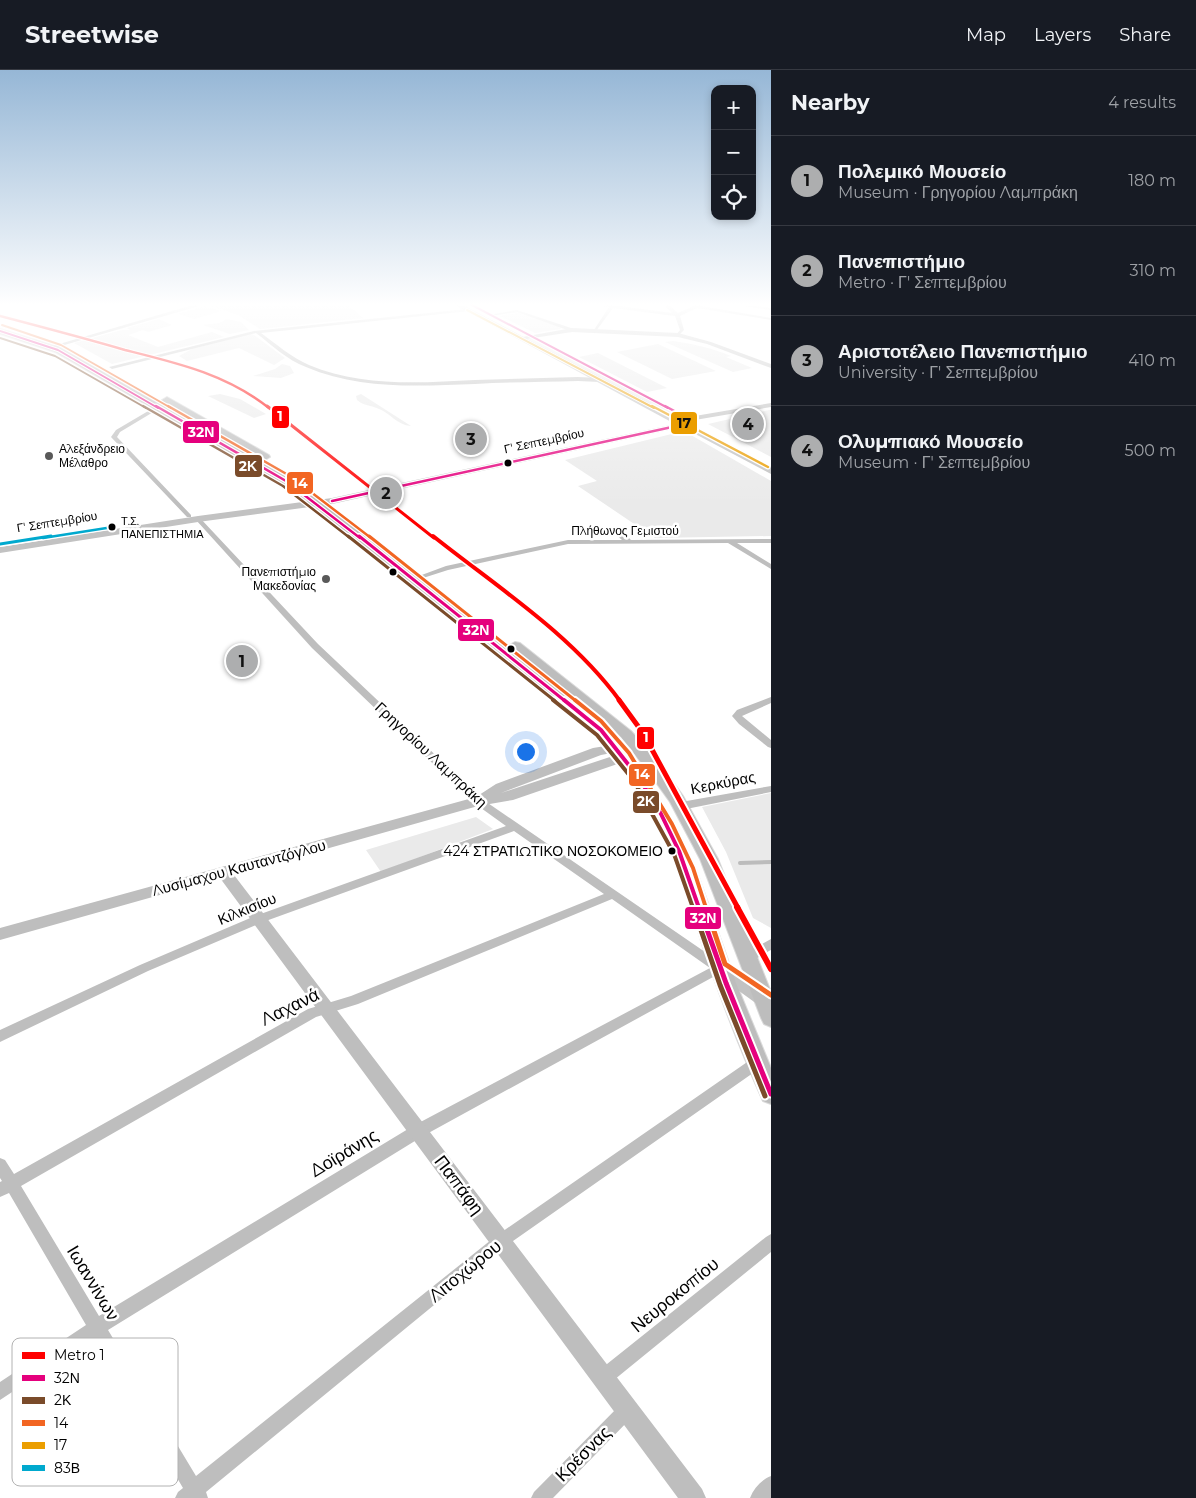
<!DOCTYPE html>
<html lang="en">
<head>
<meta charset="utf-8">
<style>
  body { margin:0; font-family:Montserrat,sans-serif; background:#20242c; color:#f1f3f6 }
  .controls { position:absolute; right:15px; top:15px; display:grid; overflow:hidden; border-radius:10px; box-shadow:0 2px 8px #0003 }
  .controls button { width:45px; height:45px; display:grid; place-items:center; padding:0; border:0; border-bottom:1px solid #363941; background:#171b24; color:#f1f3f6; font:25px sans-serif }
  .you { position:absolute; left:525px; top:681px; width:18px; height:18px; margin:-12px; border:4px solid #fff; border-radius:50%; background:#1a73e8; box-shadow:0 0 0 8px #1a73e833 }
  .badge { display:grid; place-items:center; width:32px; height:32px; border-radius:50%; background:#adaeaf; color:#111; font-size:16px; font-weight:700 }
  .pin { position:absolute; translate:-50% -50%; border:2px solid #fff; box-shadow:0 1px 5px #0006 }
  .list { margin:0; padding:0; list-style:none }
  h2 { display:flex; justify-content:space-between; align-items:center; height:65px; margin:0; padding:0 20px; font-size:21px }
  h2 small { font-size:16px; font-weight:400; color:#9ea1a6 }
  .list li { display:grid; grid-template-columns:32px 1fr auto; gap:15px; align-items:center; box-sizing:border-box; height:90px; padding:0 20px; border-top:1px solid #363941 }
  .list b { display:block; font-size:19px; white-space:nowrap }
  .list p { margin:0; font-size:16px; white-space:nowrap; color:#9ea1a6 }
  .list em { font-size:16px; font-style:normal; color:#9ea1a6 }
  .icon { flex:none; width:28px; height:28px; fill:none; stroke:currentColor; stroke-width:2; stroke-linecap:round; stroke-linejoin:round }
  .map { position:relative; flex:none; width:771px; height:1428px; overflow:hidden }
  header { display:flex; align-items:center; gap:30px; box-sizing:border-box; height:70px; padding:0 25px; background:#171b24; border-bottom:1px solid #363941 }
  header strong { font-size:24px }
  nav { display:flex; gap:28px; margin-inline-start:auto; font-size:18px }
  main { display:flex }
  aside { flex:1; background:#171b24 }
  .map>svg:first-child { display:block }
</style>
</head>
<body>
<header>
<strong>Streetwise</strong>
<nav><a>Map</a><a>Layers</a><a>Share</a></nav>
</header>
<main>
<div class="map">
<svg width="771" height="1428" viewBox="0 0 771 1428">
  <rect width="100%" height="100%" fill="#fff"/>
  <path fill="#eaeaea" d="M213,234H347L363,248L260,259L238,245L209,235Z
    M205,236L221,241L195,249L178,244Z
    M518,243L558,256L561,259L535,263L500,246Z
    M159,249L172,255L148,262L143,260L128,265L158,277L212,262L224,267L112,294L74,273L122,260H130L127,258Z
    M227,249L241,252L249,260L230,264L203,255L219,253Z
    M250,264L254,265L285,288L274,295L239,278L187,291L179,286L192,279Z
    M528,269H532L680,346L674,347Z
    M673,271C694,274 712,278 731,286L726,287L752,298L733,302L665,272Z
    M658,274L716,301L672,309L617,282Z
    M598,283L667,318L647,322L579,287Z
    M282,294L290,296L294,303L281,308L253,306L275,299Z
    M220,324L240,329L266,344L254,348L208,326Z
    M361,324L411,356C397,355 390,343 379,339C371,335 364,336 357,330L356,326Z
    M771,340V387L708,354L769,340Z
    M684,361L771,411V466L655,468L578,416L597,411L565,390Z
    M771,723V858L753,848L726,782L702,737Z
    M476,747L493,759L381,802L366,780Z"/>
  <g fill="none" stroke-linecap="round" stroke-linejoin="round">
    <path stroke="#bcbcbc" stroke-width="4" d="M740,793L771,792"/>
    <defs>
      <path id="primary" d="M0,259L61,278L290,409L316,427L606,657L633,687L656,722L679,763L696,799L736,913L771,998V1034L763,1031C742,984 723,935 706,886C696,857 689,827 678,799C659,749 631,703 596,663L308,431L282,413L55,282L0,264Z
        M167,327L269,385L270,387L265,390L261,389L164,332L162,330Z
        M515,572L520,573L631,661L659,692L683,726L718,789L771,922V957L764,954L761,948L700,789L670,732L647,700L621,667L510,579L508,576Z"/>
    </defs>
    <use href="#primary" stroke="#dbdbdb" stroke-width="2"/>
    <path fill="#bebebe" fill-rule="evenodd" d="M594,234L612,235L672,243L663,234H668L678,243L698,234H704L701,236L771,248V250L697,238L680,246L684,260L678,266L676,265L680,260L675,246L613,238L596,261L594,260L609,237Z
      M736,234L771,238V240L738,235Z
      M467,239L469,241L261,263C276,274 291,287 309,295C361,317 419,313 475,310C509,309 544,308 578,307L600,308L603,310L600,312L578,311C544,312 509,312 475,314C418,316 360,320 306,297C287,290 272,275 256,263L112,299L109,297L254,261Z
      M517,240L574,259V260L570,261L517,242L491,246L489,245Z
      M155,337L160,338L120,362L117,367L191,445V447H187L111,367L116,360Z
      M198,447L200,448L318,574L482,729L724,895L726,898L724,901L423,1066L108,1260L196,1406L496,1166L753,988L758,986L763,988L765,992L763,996L506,1176L206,1422L208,1428H175L178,1422L183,1418L94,1268L0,1330V1312L86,1255L9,1123L0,1127V1112L2,1111L0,1108V1088L5,1090L14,1104L308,939L351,926L604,824L514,761L263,852L148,901L0,972V960L140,895L255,846L506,756L474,733L312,578L196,450V448ZM612,829L710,898L413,1056L99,1246L21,1116L316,947L358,934Z
      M613,458H619L631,470L771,469V473H737L771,494V499L728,473L568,474L448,500L423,508L419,506L446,496L568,470H622L613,462Z
      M771,627V633L742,646L771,670V678L768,677L739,654L732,646L737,640Z
      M771,716V722L681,740L676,736L681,732Z
      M771,869V880C763,884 751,894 742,891L740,888L742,885Z
      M771,1164V1182L609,1314L603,1316L597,1314L595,1308L597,1302L766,1167Z
      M627,1331L633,1334L636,1340L633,1346L553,1428H531L534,1422L621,1334Z
      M771,1406V1428H750C754,1418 761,1410 771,1406Z"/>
    <path fill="#bebebe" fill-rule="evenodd" d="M196,234H206L54,278L49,277Z
      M572,258L678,263L711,272L771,294V298L707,274L678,267L572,262L520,270L517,268Z
      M771,333V337L689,351L685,349L689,347Z
      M636,671L643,675L629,690L513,730L478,736L234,805L702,1419L706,1428H678L220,808L0,870V858L476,727L496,714L593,678ZM622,681L619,684L501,723L601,685Z"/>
    <path fill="#c2c2c2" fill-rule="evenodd" d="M453,234H461L685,352L698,350V354L692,355L771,397V404L682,357L332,434L198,452L0,483V477L198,446L332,428L675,354Z
      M720,891L726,893L771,923V941L764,939L714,903L711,898L714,893Z"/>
    <use href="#primary" fill="#bdbdbd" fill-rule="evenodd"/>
    <defs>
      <path id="bus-1-far4" d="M470,234L668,338
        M0,261L58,280L158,338"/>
      <path id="bus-1-far3" d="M156,336L286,411L360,468
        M665,336L695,352
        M332,431L695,352"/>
      <path id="bus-1-far2" d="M359,466L565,631"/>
      <path id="bus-1-far1" d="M564,630L601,660L639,708L661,744L679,781L699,838"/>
      <path id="bus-1" d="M699,837L726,913L771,1024"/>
      <path id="bus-2-far4" d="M0,268L55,286L146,338"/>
      <path id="bus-2-far3" d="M143,336L283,416L350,468"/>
      <path id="bus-2-far2" d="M348,466L555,631"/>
      <path id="bus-2-far1" d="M553,630L597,665L634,711L674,784L693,838"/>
      <path id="bus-2" d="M693,837L720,915L765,1026"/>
      <path id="bus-3-far4" d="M2,255L61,275L171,338"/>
      <path id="bus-3-far3" d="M168,336L290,406L371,468"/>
      <path id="bus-3-far2" d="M369,466L576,631"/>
      <path id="bus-3-far1" d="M575,630L601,651L629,683L672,754L693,798L706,838"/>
      <path id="bus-3" d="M706,837L725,894L771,925"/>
      <path id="bus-4-far1" d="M467,240L654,338"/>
      <path id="bus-4" d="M652,336L768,397"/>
      <path id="bus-5-far1" d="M43,468L113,457"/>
      <path id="bus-5" d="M0,474L51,466"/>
    </defs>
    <use href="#bus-1-far4" stroke="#fff" stroke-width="4"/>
    <use href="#bus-1-far3" stroke="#fff" stroke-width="5"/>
    <use href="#bus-1-far2" stroke="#fff" stroke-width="6"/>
    <use href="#bus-1-far1" stroke="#fff" stroke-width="8"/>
    <use href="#bus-1" stroke="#fff" stroke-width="9"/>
    <use href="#bus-2-far4" stroke="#fff" stroke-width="4"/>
    <use href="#bus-2-far3" stroke="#fff" stroke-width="5"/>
    <use href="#bus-2-far2" stroke="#fff" stroke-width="6"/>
    <use href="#bus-2-far1" stroke="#fff" stroke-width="8"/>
    <use href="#bus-2" stroke="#fff" stroke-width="9"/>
    <use href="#bus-3-far4" stroke="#fff" stroke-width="4"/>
    <use href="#bus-3-far3" stroke="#fff" stroke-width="5"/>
    <use href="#bus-3-far2" stroke="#fff" stroke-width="6"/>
    <use href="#bus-3-far1" stroke="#fff" stroke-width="8"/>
    <use href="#bus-3" stroke="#fff" stroke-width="9"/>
    <use href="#bus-4-far1" stroke="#fff" stroke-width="4"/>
    <use href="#bus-4" stroke="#fff" stroke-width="5"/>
    <use href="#bus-5-far1" stroke="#fff" stroke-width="5"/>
    <use href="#bus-5" stroke="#fff" stroke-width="6"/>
    <use href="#bus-1-far4" stroke="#e5007d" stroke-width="2"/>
    <use href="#bus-1-far3" stroke="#e5007d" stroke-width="2.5"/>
    <use href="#bus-1-far2" stroke="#e5007d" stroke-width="3"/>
    <use href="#bus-1-far1" stroke="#e5007d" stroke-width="4"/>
    <use href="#bus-1" stroke="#e5007d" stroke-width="5"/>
    <use href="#bus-2-far4" stroke="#7a4b2a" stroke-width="2"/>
    <use href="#bus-2-far3" stroke="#7a4b2a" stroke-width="2.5"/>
    <use href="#bus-2-far2" stroke="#7a4b2a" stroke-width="3"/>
    <use href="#bus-2-far1" stroke="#7a4b2a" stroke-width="4"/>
    <use href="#bus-2" stroke="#7a4b2a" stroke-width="5"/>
    <use href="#bus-3-far4" stroke="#f26522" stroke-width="2"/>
    <use href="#bus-3-far3" stroke="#f26522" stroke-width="2.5"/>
    <use href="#bus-3-far2" stroke="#f26522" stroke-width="3"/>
    <use href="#bus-3-far1" stroke="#f26522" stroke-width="4"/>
    <use href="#bus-3" stroke="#f26522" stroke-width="5"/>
    <use href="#bus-4-far1" stroke="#eb9e00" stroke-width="2"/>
    <use href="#bus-4" stroke="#eb9e00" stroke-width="2.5"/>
    <use href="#bus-5-far1" stroke="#00a9ce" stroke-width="2.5"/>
    <use href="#bus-5" stroke="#00a9ce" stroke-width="3"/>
    <defs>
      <path id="metro-1-far4" d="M0,246C42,257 84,268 125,280C177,293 226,304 269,338"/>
      <path id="metro-1-far3" d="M267,336L434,468"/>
      <path id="metro-1-far2" d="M433,466C497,517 571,564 620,631"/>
      <path id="metro-1-far1" d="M619,630L643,663L738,838"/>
      <path id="metro-1" d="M737,837L771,899"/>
    </defs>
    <use href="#metro-1-far4" stroke="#fff" stroke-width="4.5"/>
    <use href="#metro-1-far3" stroke="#fff" stroke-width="5.5"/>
    <use href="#metro-1-far2" stroke="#fff" stroke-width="7"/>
    <use href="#metro-1-far1" stroke="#fff" stroke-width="9"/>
    <use href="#metro-1" stroke="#fff" stroke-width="10"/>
    <use href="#metro-1-far4" stroke="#f00" stroke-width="2.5"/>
    <use href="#metro-1-far3" stroke="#f00" stroke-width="3"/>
    <use href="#metro-1-far2" stroke="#f00" stroke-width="4"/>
    <use href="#metro-1-far1" stroke="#f00" stroke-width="5"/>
    <use href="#metro-1" stroke="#f00" stroke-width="6"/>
  </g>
  <linearGradient id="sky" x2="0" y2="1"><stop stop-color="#96b7d6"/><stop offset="0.54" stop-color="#fff"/><stop offset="1" stop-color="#fff" stop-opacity="0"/></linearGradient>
  <rect width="771" height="434" fill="url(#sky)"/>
  <g fill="#595959" stroke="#fff" stroke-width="2">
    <circle cx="49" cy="386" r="5"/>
    <circle cx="326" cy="509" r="5"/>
  </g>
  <g fill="#000" stroke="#fff" stroke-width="2">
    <circle cx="508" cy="393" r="4.5"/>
    <circle cx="112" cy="457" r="4.5"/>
    <circle cx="393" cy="502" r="4.5"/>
    <circle cx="511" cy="579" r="4.5"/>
    <circle cx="672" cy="781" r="4.5"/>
  </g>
  <g text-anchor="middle" stroke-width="5" stroke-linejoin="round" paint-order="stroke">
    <g font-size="11" fill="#000" stroke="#fff" text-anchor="start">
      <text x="121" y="455">Τ.Σ.<tspan x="121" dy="13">ΠΑΝΕΠΙΣΤΗΜΙΑ</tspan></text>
    </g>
    <g font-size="12" fill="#000" stroke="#fff">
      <text transform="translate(544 371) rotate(-12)" y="4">Γ' Σεπτεμβρίου</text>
      <text transform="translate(57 452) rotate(-9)" y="4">Γ' Σεπτεμβρίου</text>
      <text x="625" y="465">Πλήθωνος Γεμιστού</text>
    </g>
    <g font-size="12" fill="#000" stroke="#fff" text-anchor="start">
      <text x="59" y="383">Αλεξάνδρειο<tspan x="59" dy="14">Μέλαθρο</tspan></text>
      <text x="316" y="506" text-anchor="end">Πανεπιστήμιο<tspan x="316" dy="14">Μακεδονίας</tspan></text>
    </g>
    <g font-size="14" fill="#000" stroke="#fff" text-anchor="end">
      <text x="663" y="786">424 ΣΤΡΑΤΙΩΤΙΚΟ ΝΟΣΟΚΟΜΕΙΟ</text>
    </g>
    <g font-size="15" fill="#000" stroke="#fff">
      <text transform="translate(431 685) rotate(43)" y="5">Γρηγορίου Λαμπράκη</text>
      <text transform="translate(723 713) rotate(-11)" y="5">Κερκύρας</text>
      <text transform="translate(239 798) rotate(-15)" y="5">Λυσίμαχου Καυταντζόγλου</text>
      <text transform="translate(247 839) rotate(-22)" y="5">Κιλκισίου</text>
    </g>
    <g font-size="18" fill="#000" stroke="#fff">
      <text transform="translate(290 937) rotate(-26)" y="6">Λαχανά</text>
      <text transform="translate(344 1083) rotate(-31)" y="6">Δοϊράνης</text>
      <text transform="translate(459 1115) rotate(53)" y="6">Παπάφη</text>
      <text transform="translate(465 1201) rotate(-39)" y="6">Λιτοχώρου</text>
      <text transform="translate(93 1213) rotate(59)" y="6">Ιωαννίνων</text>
      <text transform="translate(675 1225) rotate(-39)" y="6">Νευροκοπίου</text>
      <text transform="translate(583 1384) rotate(-45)" y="6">Κρέσνας</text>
    </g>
  </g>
  <rect x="12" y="1268" width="166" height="148" rx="8" fill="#fff" stroke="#b2b2b2" stroke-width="1"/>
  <rect x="22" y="1282" width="23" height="7" fill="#f00"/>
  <rect x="22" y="1305" width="23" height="6" fill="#e5007d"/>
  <rect x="22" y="1327" width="23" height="7" fill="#7a4b2a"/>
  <rect x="22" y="1350" width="23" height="6" fill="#f26522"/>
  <rect x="22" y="1372" width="23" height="7" fill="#eb9e00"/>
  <rect x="22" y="1395" width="23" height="6" fill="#00a9ce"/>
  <g font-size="14" fill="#000">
    <text x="54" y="1290">Metro 1</text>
    <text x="54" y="1313">32Ν</text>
    <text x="54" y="1335">2Κ</text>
    <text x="54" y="1358">14</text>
    <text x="54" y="1380">17</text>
    <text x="54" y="1403">83Β</text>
  </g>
  <g stroke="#fff" stroke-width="2">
    <rect x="271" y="335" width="19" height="24" rx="5" fill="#f00"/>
    <rect x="670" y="341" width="28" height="24" rx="5" fill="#eb9e00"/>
    <rect x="182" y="350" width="38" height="24" rx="5" fill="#e5007d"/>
    <rect x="234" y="384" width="29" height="24" rx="5" fill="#7a4b2a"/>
    <rect x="286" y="401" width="28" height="24" rx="5" fill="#f26522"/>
    <rect x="457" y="548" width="38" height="24" rx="5" fill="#e5007d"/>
    <rect x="636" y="656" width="19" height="24" rx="5" fill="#f00"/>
    <rect x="628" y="693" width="28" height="24" rx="5" fill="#f26522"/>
    <rect x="632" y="720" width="28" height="24" rx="5" fill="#7a4b2a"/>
    <rect x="684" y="836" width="38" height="24" rx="5" fill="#e5007d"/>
  </g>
  <g font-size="14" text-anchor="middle" font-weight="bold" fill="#fff">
    <text x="280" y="351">1</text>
    <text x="201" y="367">32Ν</text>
    <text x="248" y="401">2Κ</text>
    <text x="300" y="418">14</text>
    <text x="476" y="565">32Ν</text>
    <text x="646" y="672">1</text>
    <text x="642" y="709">14</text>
    <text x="646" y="736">2Κ</text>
    <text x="703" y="853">32Ν</text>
  </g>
  <g font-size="14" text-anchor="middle" font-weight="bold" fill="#111">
    <text x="684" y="358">17</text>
  </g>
</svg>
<div class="controls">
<button>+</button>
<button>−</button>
<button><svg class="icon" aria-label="locate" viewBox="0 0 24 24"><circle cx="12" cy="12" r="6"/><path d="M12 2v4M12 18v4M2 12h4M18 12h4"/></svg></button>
</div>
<div class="you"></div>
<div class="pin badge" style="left:242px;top:591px">1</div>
<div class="pin badge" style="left:386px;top:423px">2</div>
<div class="pin badge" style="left:471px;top:369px">3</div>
<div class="pin badge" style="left:748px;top:354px">4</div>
</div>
<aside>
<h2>Nearby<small>4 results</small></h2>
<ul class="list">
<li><span class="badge">1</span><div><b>Πολεμικό Μουσείο</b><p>Museum · Γρηγορίου Λαμπράκη</p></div><em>180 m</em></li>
<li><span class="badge">2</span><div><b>Πανεπιστήμιο</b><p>Metro · Γ' Σεπτεμβρίου</p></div><em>310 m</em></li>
<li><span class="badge">3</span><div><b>Αριστοτέλειο Πανεπιστήμιο</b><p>University · Γ' Σεπτεμβρίου</p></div><em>410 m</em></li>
<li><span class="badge">4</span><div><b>Ολυμπιακό Μουσείο</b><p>Museum · Γ' Σεπτεμβρίου</p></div><em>500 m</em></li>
</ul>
</aside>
</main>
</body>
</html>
